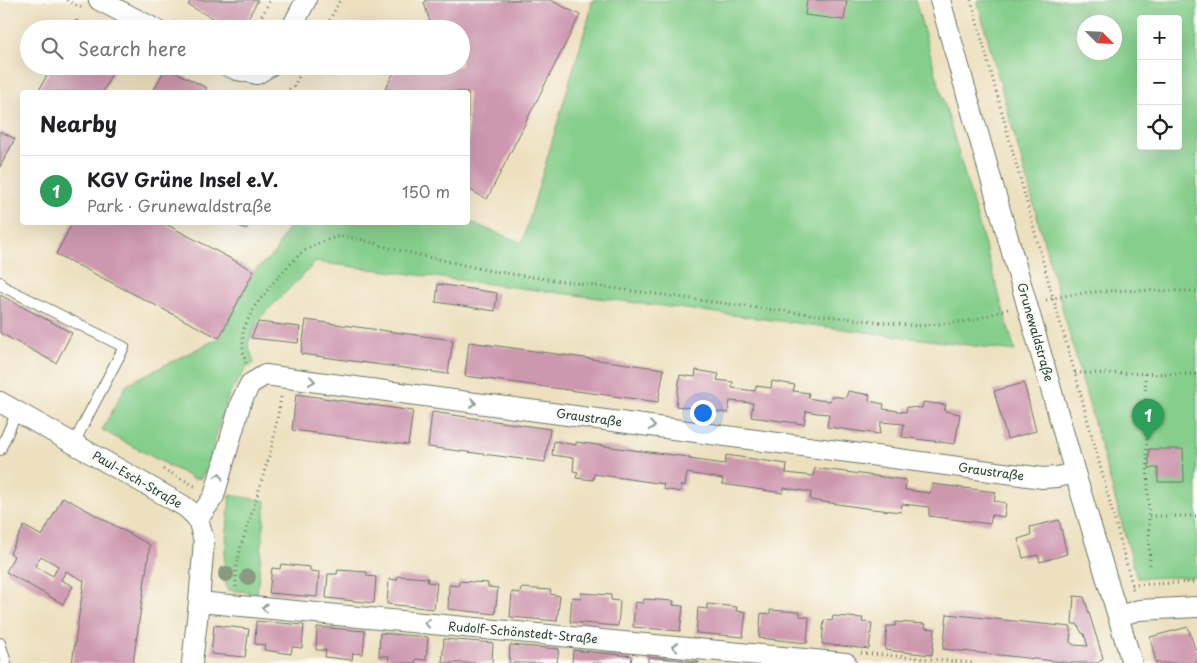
<!DOCTYPE html>
<html lang="en">
<head>
<meta charset="utf-8">
<style>
  body { margin:0; font-family:"Playpen Sans",sans-serif; background:#f6f6f6; color:#202124 }
  .controls { position:absolute; right:15px; top:15px; display:grid; overflow:hidden; border-radius:5px; box-shadow:0 5px 20px #0002 }
  .controls button { width:45px; height:45px; display:grid; place-items:center; padding:0; border:0; border-bottom:1px solid #e0e0e0; background:#fff; color:#202124; font:25px sans-serif }
  .compass { position:absolute; left:1077px; top:15px; width:45px; height:45px; border-radius:50%; background:#fff; box-shadow:0 5px 20px #0002; rotate:114deg }
  .you { position:absolute; left:702px; top:412px; width:18px; height:18px; margin:-12px; border:4px solid #fff; border-radius:50%; background:#1a73e8; box-shadow:0 0 0 8px #1a73e833 }
  .badge { display:grid; place-items:center; width:32px; height:32px; border-radius:50%; background:#b45309; color:#fff; font-size:16px; font-weight:700 }
  .pin { position:absolute; translate:-50% -41px; filter:drop-shadow(0 1px 2px #0008) }
  .pin::after { content:''; position:absolute; top:26px; width:18px; height:15px; background:inherit; clip-path:polygon(0 0,100% 0,50% 100%) }
  .list { margin:0; padding:0; list-style:none }
  h2 { display:flex; justify-content:space-between; align-items:center; height:65px; margin:0; padding:0 20px; font-size:21px }
  h2 small { font-size:16px; font-weight:400; color:#757577 }
  .list li { display:grid; grid-template-columns:32px 1fr auto; gap:15px; align-items:center; box-sizing:border-box; height:70px; padding:0 20px; border-top:1px solid #e0e0e0 }
  .list b { display:block; font-size:19px; white-space:nowrap }
  .list p { margin:0; font-size:16px; white-space:nowrap; color:#757577 }
  .list em { font-size:16px; font-style:normal; color:#757577 }
  .icon { flex:none; width:28px; height:28px; fill:none; stroke:currentColor; stroke-width:2; stroke-linecap:round; stroke-linejoin:round }
  .map { position:relative; flex:none; width:1197px; height:663px; overflow:hidden }
  .search { position:absolute; background:#fff; box-shadow:0 5px 20px #0002; left:20px; top:20px; width:450px; height:55px; display:flex; align-items:center; gap:12px; box-sizing:border-box; padding:0 18px; border-radius:28px; color:#757577; font-size:19px }
  .panel { position:absolute; background:#fff; box-shadow:0 5px 20px #0002; left:20px; top:90px; width:450px; height:135px; border-radius:5px }
  .map>svg:first-child { display:block }
</style>
</head>
<body>
<div class="map">
<svg width="1197" height="663" viewBox="0 0 1197 663">
  <rect width="100%" height="100%" fill="#fdfcf7"/>
  <filter id="ink" filterUnits="userSpaceOnUse"><feTurbulence type="fractalNoise" baseFrequency=".02" numOctaves="2"/><feDisplacementMap in="SourceGraphic" scale="10" xChannelSelector="R" yChannelSelector="G"/><feConvolveMatrix kernelMatrix="1 2 1 2 8 2 1 2 1" color-interpolation-filters="sRGB"/></filter>
  <filter id="wash" filterUnits="userSpaceOnUse"><feTurbulence type="fractalNoise" baseFrequency=".0096" numOctaves="4" result="noise"/><feDisplacementMap in="SourceGraphic" scale="20" xChannelSelector="R" yChannelSelector="G"/><feGaussianBlur stdDeviation="1.12" result="paint"/><feColorMatrix in="noise" values="0 0 0 0 0 0 0 0 0 0 0 0 0 0 0 0 0 1.4 0 .05"/><feComposite in="paint" operator="in"/></filter>
  <g filter="url(#wash)">
    <rect width="100%" height="100%" fill="#ede0bf"/>
    <path fill="#85ce8b" stroke="#528660" fill-rule="evenodd" d="M592,0H915L1015,351L316,262L257,321L248,344L254,363L246,369L229,394L205,472L201,478L194,479L102,430L127,384L219,338L254,271L274,254L290,223L468,222V221L522,243L590,13Z
      M977,0H1197V577L1137,578ZM1141,19H1178V146H1141ZM1084,22H1114V52H1084Z
      M230,495L266,501L257,593L227,590L223,574Z"/>
    <g id="blocks">
      <path fill="#cd97ae" fill-rule="evenodd" d="M191,0H258L242,29H233L188,5Z
        M426,0H550L580,15L487,199L468,189V92H384L397,66H461V29H436L438,26L430,22L424,3Z
        M807,0H847L844,20L805,15Z
        M76,20L93,29H71Z
        M52,66H116L103,92H38Z
        M166,67L207,88L204,92H153Z
        M0,131L15,139L0,167Z
        M73,222H162L254,271L219,338L56,254Z
        M232,222H250L246,230Z
        M438,284L497,293L495,311L436,302Z
        M0,295L72,333L56,363L0,333Z
        M306,320L453,340L448,374L301,354Z
        M258,322L300,327L298,343L251,338Z
        M469,342L664,369L658,402L465,376Z
        M696,370L719,374L717,380L733,382L732,388L755,391L756,386L771,388L772,381L795,385L793,391L809,393L808,398L819,400L830,401L831,396L846,398L848,391L870,395L869,401L884,404L883,409L906,412L907,407L922,408L923,402L946,405L944,411L960,414L955,444L902,437L904,424L881,422L880,434L827,427L829,414L817,413L806,411L804,424L751,417L753,403L730,401L728,413L676,406L680,375L695,377Z
        M1024,383L1036,431L1007,439L994,391Z
        M296,394L413,411L408,445L292,430Z
        M432,412L550,429L545,462L428,447Z
        M554,441L576,445V442L633,450L689,457V459L725,464L726,455L787,464L786,473L813,476L815,468L906,480L905,490L930,493L932,484L996,492L994,501L1006,503L1004,517L992,515L990,524L929,516V507L902,504L901,512L872,509L810,500L811,492L784,488L783,493L722,484L723,479L687,473L685,486L681,485L680,492L663,489L664,484L594,474L593,480L576,478L578,472L573,471L574,458L552,455Z
        M1149,449H1183L1184,482H1158V468H1149Z
        M63,497L150,545L133,663H72L84,581L66,571L61,580L73,586L63,604L6,572L14,556L10,553L24,526L42,536ZM41,556L58,566L53,576L35,566Z
        M1059,520L1067,554L1040,562L1038,555L1023,558L1018,539L1031,535L1030,527Z
        M281,564L310,567V571L319,572L317,597L269,593L272,568L280,569Z
        M338,570L367,572V576L376,577L374,603L326,598L328,574H337Z
        M398,576L428,578L427,582L437,583L434,609L387,604L389,579L397,580Z
        M459,581L488,583V587L498,588L495,614L448,609L449,585L458,586Z
        M521,588L551,590L550,594L560,596L557,621L510,617L512,592L520,593Z
        M581,593L611,595V600L620,601L618,626L570,622L572,597L581,598Z
        M1074,596L1084,597L1103,658L1098,663H1073L943,649L947,614L1071,627L1070,642L1074,645L1088,646L1084,634L1082,633L1077,624H1072Z
        M644,599L674,601L673,605L683,606L680,631L633,627L635,602L643,603Z
        M707,604L737,607L736,611L746,612L743,637L696,633L698,608L707,609Z
        M770,610L800,612V616L809,617L807,643L759,638L761,613L770,614Z
        M833,616L863,618L862,622L872,623L869,649L822,644L824,620L832,621Z
        M256,621L304,625L302,648L292,647L291,654L264,650L265,645L255,644Z
        M896,622L926,624L925,628L935,629L932,655L885,650L887,626H895Z
        M214,625L249,629L245,657L211,654Z
        M317,627L365,631L363,654L353,653L352,660L325,657L326,650H316Z
        M1188,627L1195,649H1197V663H1156L1150,637Z
        M380,633L428,637L426,660L416,659L415,663H388L389,656H379Z
        M444,639L493,643L492,663H442Z
        M510,645L559,649L557,663H509Z
        M573,650L632,656L631,663H572Z
        M648,657L699,662V663H648Z"/>
    </g>
  </g>
  <g filter="url(#ink)">
    <use href="#blocks" fill-opacity="0" stroke="#677665" stroke-width="1"/>
    <g fill="none" stroke-linecap="round" stroke-linejoin="round">
      <defs>
        <path id="lane" d="M0,282V285L124,347L83,425L74,444
          M0,450L17,412
          M0,643L6,663"/>
        <path id="street" d="M99,0L155,29
          M940,0L1075,473L1132,663
          M291,29L306,0
          M228,66L237,70L257,74L270,66
          M0,402L184,506L189,510L198,519L204,541L199,602L192,663
          M198,519L214,496L241,402L250,384L265,375L1043,478L1057,477L1075,473
          M199,602L846,663
          M1119,616L1139,610L1197,607"/>
      </defs>
      <use href="#lane" stroke="#677665" stroke-width="12"/>
      <use href="#street" stroke="#677665" stroke-width="22"/>
      <path stroke="#677665" stroke-width="3" stroke-dasharray="1 4" stroke-linecap="butt" d="M67,0L82,8
        M971,0L1053,298L1075,373L1134,592
        M174,22L186,29
        M255,29L270,0
        M325,29L340,0
        M194,66L211,75
        M285,92L294,86L304,66
        M1046,300C1094,287 1148,291 1197,291
        M246,363L243,352V330L255,306L275,280L302,252L321,242L340,236L360,239L393,249L491,271L574,283L773,310L917,326L970,321L1008,309
        M1075,373L1197,374
        M1145,374L1150,565
        M163,469L197,487
        M1150,516H1197
        M1132,585L1197,582
        M236,587V568L241,546L255,503L273,442L281,397
        M861,653L975,663"/>
      <use href="#lane" stroke="#fff" stroke-width="10"/>
      <use href="#street" stroke="#fff" stroke-width="20"/>
    </g>
    <g fill="#899a7f">
      <circle cx="226" cy="574" r="8"/>
      <circle cx="248" cy="577" r="8"/>
    </g>
    <defs><path id="oneway-chevron" d="M-2-3.5L2.5 0L-2 3.5" fill="none" stroke-width="1.6" stroke-linecap="round" stroke-linejoin="round" transform="scale(1.25)"/></defs>
    <g stroke="#8f9e9a">
      <use href="#oneway-chevron" transform="translate(312 381) rotate(8)"/>
      <use href="#oneway-chevron" transform="translate(473 403) rotate(8)"/>
      <use href="#oneway-chevron" transform="translate(652 426) rotate(8)"/>
      <use href="#oneway-chevron" transform="translate(219 476) rotate(-74)"/>
      <use href="#oneway-chevron" transform="translate(265 608) rotate(-175)"/>
      <use href="#oneway-chevron" transform="translate(427 623) rotate(-175)"/>
      <use href="#oneway-chevron" transform="translate(675 647) rotate(-175)"/>
    </g>
  </g>
  <g text-anchor="middle" stroke-width="5" stroke-linejoin="round" paint-order="stroke">
    <g font-size="12" fill="#1f3d34" stroke="#fdfcf7">
      <text transform="translate(1035 332) rotate(74)" y="4">Grunewaldstraße</text>
      <text transform="translate(589 418) rotate(8)" y="4">Graustraße</text>
      <text transform="translate(991 472) rotate(8)" y="4">Graustraße</text>
      <text transform="translate(137 480) rotate(30)" y="4">Paul-Esch-Straße</text>
      <text transform="translate(523 633) rotate(5)" y="4">Rudolf-Schönstedt-Straße</text>
    </g>
  </g>
</svg>
<div class="controls">
<button>+</button>
<button>−</button>
<button><svg class="icon" aria-label="locate" viewBox="0 0 24 24"><circle cx="12" cy="12" r="6"/><path d="M12 2v4M12 18v4M2 12h4M18 12h4"/></svg></button>
</div>
<svg class="compass" viewBox="-18 -18 36 36"><path d="M0-13l5 13h-10z" fill="#e53935"/><path d="M0 13l5-13h-10z" fill="#757577"/></svg>
<div class="you"></div>
<div class="pin badge" style="left:1148px;top:440px;background:#2e9e5b">1</div>
<div class="search"><svg class="icon" aria-label="search" viewBox="0 0 24 24"><circle cx="10" cy="10" r="6"/><path d="M15 15l6 6"/></svg>Search here</div>
<section class="panel">
<h2>Nearby<small></small></h2>
<ul class="list">
<li><span class="badge" style="background:#2e9e5b">1</span><div><b>KGV Grüne Insel e.V.</b><p>Park · Grunewaldstraße</p></div><em>150 m</em></li>
</ul>
</section>
</div>
</body>
</html>
